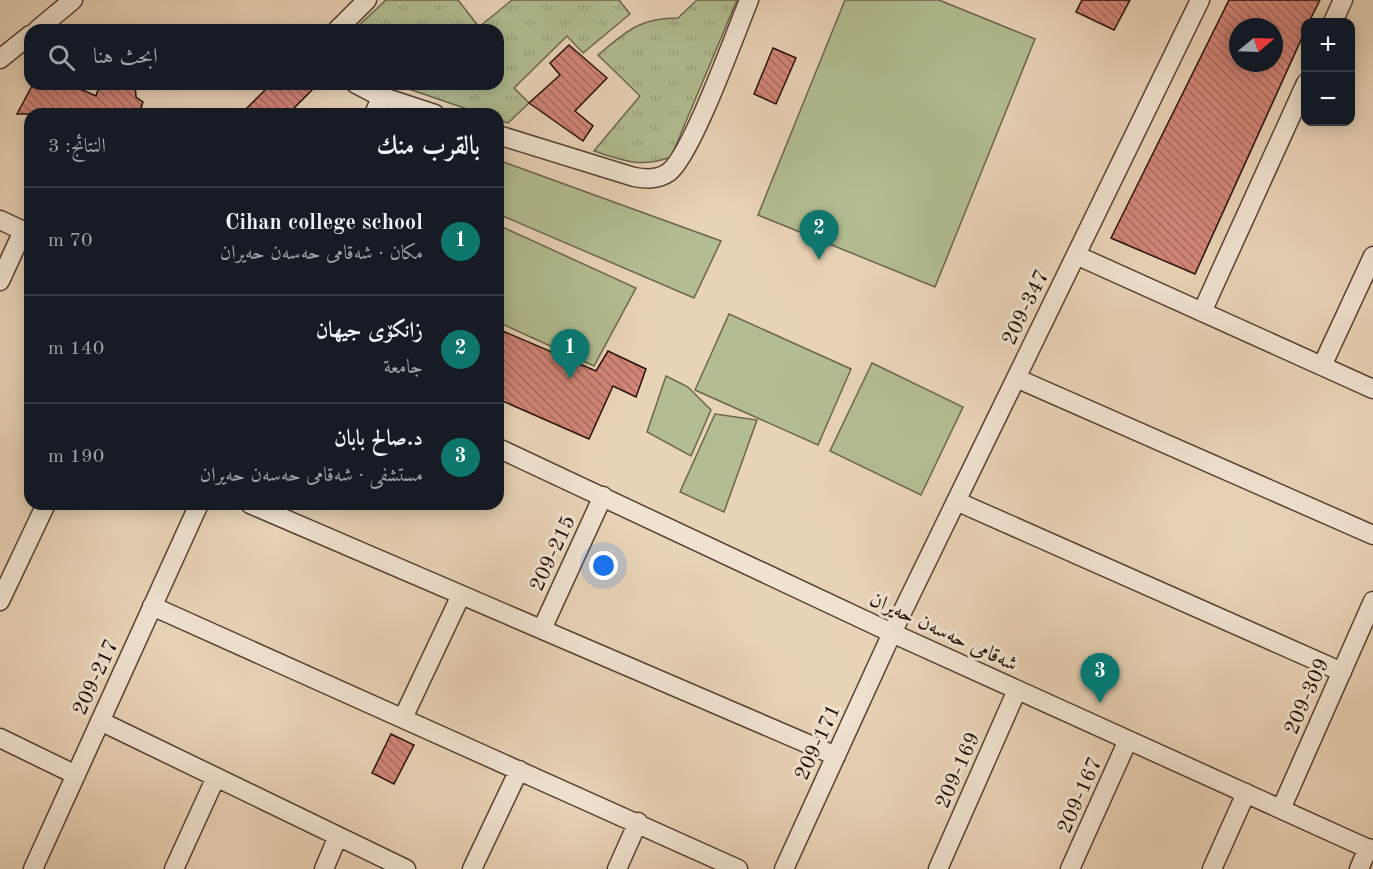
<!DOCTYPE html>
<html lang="ar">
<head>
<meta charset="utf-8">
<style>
  body { margin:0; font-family:"Old Standard TT",Amiri,serif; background:#242831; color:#f1f3f6; direction:rtl }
  .controls { position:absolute; right:18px; top:18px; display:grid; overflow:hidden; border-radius:12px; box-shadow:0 3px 15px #0003 }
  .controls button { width:54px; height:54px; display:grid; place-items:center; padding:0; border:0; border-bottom:2px solid #363941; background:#171b24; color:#f1f3f6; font:30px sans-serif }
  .compass { position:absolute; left:1229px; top:18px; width:54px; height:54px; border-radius:50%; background:#171b24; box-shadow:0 3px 15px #0003; rotate:71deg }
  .you { position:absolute; left:604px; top:566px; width:21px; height:21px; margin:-15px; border:4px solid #fff; border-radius:50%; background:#1a73e8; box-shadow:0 0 0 9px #1a73e833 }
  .badge { display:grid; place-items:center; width:39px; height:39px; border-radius:50%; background:#0f766e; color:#fff; font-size:20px; font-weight:700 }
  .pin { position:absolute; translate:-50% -50px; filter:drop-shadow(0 2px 3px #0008) }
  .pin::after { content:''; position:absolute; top:32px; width:21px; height:18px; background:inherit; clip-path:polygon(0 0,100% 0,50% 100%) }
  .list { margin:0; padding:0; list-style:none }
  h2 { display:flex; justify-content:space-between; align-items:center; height:78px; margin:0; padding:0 24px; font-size:26px }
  h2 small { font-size:20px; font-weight:400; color:#9ea1a6 }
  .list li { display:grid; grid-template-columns:39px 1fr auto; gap:18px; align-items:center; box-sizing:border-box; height:108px; padding:0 24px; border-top:2px solid #363941 }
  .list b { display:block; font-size:22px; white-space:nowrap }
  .list p { margin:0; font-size:20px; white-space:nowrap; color:#9ea1a6 }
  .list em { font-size:20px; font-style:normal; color:#9ea1a6 }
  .icon { flex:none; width:33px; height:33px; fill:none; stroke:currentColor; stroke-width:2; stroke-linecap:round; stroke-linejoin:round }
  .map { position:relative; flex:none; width:1373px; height:869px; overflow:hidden; direction:ltr }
  .search { position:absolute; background:#171b24; box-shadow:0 3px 15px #0003; left:24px; top:24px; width:480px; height:66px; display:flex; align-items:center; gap:15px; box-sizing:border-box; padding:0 21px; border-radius:18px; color:#9ea1a6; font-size:22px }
  .panel { position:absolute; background:#171b24; box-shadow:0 3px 15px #0003; left:24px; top:108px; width:480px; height:402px; border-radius:18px; direction:rtl }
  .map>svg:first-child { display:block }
</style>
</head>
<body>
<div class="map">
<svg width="1373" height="869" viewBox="0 0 1373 869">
  <defs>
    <pattern id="grass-tufts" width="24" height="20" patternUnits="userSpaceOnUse" patternTransform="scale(1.5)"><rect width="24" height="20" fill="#b2bd91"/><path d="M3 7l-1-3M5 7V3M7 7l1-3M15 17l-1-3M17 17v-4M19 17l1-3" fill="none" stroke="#99a17c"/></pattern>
    <pattern id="building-back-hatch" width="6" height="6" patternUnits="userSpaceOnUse" patternTransform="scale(1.5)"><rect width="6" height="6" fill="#d38577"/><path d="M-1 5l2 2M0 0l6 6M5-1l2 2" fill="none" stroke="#ab6b60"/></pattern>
  </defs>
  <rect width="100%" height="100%" fill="#e9d3b6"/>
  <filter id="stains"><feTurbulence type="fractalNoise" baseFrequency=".00333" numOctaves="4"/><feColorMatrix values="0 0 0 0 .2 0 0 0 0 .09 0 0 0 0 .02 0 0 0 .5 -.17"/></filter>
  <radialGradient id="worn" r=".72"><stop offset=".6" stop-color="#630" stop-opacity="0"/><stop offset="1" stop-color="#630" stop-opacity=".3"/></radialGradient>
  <path fill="url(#grass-tufts)" stroke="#6c664c" stroke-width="1.5" d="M386,0H458L479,27L512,0H619L630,14L583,53L567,36L514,88L529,103L508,123L498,120V114H482L394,84H498V30H354Z
    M697,0H737L671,157C640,168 624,161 594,151L640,96L598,55C627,31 639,18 678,18Z"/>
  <path fill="#b2bd91" stroke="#6c664c" stroke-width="1.5" d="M845,0H939L1035,39L935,287L758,215Z
    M498,160L721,241L694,298L498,214Z
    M498,225L636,288L594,366L498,322Z
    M729,314L851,369L818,445L695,390Z
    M872,363L963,407L921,495L830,451Z
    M666,376L688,387L711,410L691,456L647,432Z
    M715,414L757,420L724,512L680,492Z"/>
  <path fill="url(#building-back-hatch)" stroke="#251006" stroke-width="1.5" fill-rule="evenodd" d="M1082,0H1130L1114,30L1076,12Z
    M1229,0H1320L1309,22H1305V31L1195,274L1111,238ZM1238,27H1274V63H1238Z
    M569,45L607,78L575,111L593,126L583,141L529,103L560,75L550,63Z
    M773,48L796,58L776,104L754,94Z
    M33,84H69L96,96L100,84H135L136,97L143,102L139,114H17Z
    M271,84H318L288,114H241Z
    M498,329L596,371L608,351L646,369L636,397L613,386L589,439L498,399Z
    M391,734L414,745L394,784L372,773Z"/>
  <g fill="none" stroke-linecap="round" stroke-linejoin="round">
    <defs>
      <path id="minor" d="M1333,22L1343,0
        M37,30L73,0
        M337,30L367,0
        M0,59L30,35
        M356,84L377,95L435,114
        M374,114L382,96
        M498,135L634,177C646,179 658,180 669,172C692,154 735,34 749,0
        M0,220L30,234
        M1076,255L1373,389
        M0,281L23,231
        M1202,312L1306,83
        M1322,366L1373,256
        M1016,378L1373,535
        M498,448L892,633L1373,851
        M956,501L1342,672
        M250,504L836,756
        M0,601L46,504
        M152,606L738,869
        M542,629L603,496
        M403,718L461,595
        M100,721L406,869
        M0,738L76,775
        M1281,809L1373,601
        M33,869L199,504
        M174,869L216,777
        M324,869L338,836
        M472,869L519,770
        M617,869L638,822
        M784,869L892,633L1200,0
        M938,869L1017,690
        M1070,869L1128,740
        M1212,869L1246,793
        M1359,869L1368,848"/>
    </defs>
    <use href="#minor" stroke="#564132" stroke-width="21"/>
    <use href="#minor" stroke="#f1e2d0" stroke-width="18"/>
  </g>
  <g text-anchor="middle" stroke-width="6" stroke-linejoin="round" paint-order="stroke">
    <g font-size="21" fill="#251006" stroke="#f1e2d0">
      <text transform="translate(1025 307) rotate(-64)" y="7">209-347</text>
      <text transform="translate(552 553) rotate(-65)" y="7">209-215</text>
      <text transform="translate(944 631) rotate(25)" y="7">شەقامی حەسەن حەیران</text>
      <text transform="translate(95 677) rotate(-65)" y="7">209-217</text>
      <text transform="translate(1306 696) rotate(-66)" y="7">209-309</text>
      <text transform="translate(817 742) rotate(-65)" y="7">209-171</text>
      <text transform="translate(957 770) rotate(-66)" y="7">209-169</text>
      <text transform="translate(1079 795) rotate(-66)" y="7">209-167</text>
    </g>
  </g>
  <rect width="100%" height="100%" filter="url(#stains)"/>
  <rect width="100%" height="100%" fill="url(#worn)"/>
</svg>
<div class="controls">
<button>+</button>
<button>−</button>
</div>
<svg class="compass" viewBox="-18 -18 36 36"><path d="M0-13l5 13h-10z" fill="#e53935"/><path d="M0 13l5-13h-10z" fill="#9ea1a6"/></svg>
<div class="you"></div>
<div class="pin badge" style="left:570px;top:379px">1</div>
<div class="pin badge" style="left:819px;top:260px">2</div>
<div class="pin badge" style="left:1100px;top:703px">3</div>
<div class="search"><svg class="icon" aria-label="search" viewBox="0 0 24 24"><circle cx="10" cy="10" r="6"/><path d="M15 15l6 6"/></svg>ابحث هنا</div>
<section class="panel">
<h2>بالقرب منك<small>النتائج: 3</small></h2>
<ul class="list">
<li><span class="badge">1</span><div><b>Cihan college school</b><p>مكان · شەقامی حەسەن حەیران</p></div><em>70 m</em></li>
<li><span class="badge">2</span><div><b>زانکۆی جیھان</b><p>جامعة</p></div><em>140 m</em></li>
<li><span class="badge">3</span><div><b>د.صالح بابان</b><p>مستشفى · شەقامی حەسەن حەیران</p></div><em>190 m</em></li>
</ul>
</section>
</div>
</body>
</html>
